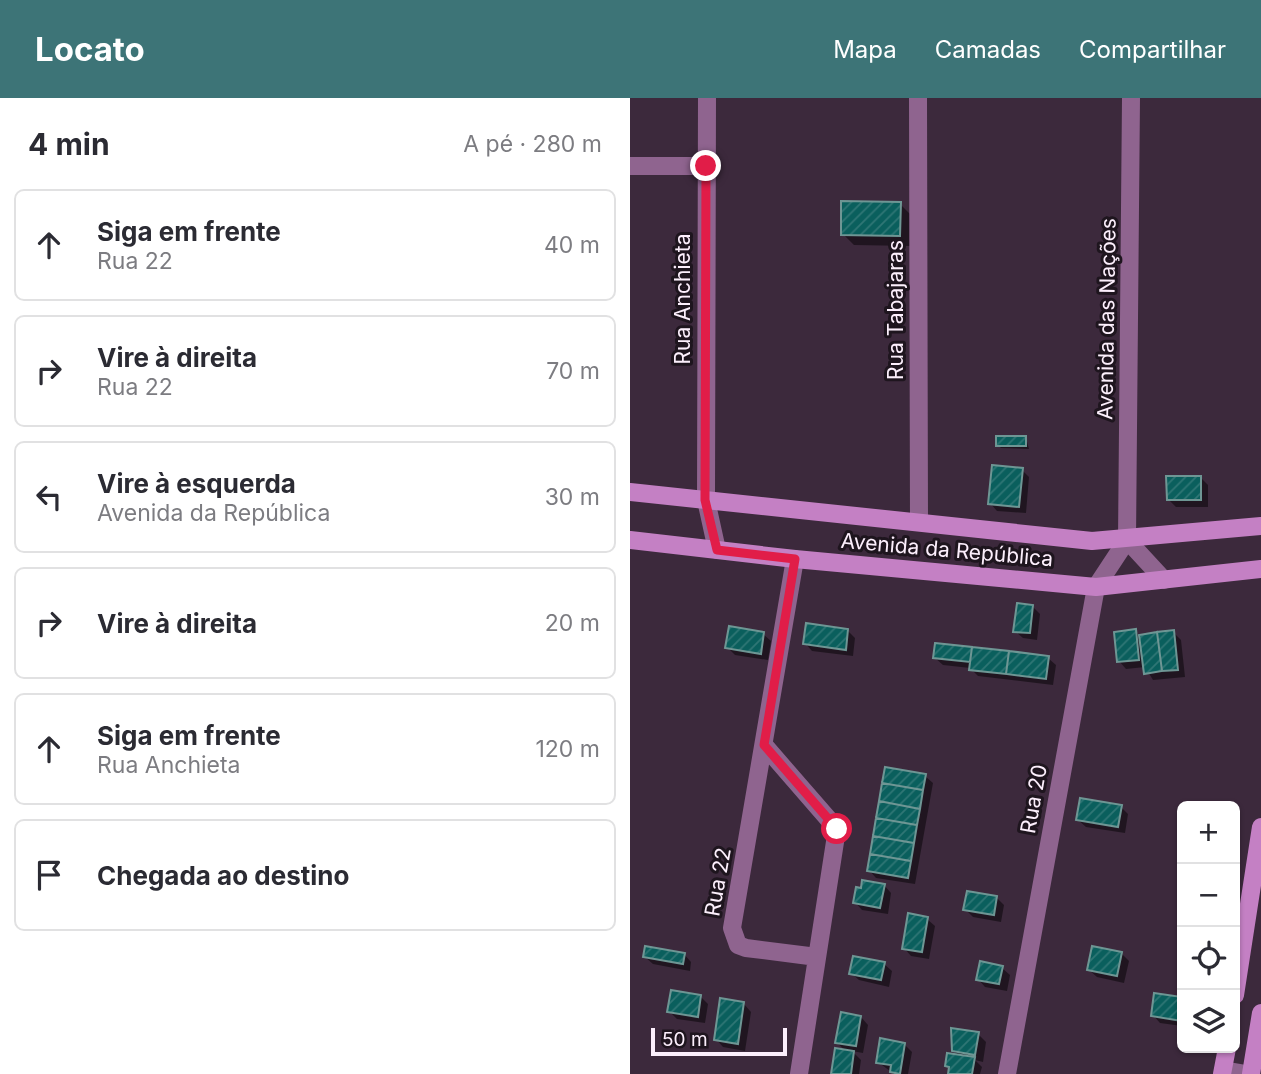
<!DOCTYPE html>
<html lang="pt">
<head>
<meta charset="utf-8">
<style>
  body { margin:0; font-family:Inter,sans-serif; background:#f7f7f7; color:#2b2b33 }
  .controls { position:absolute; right:21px; bottom:21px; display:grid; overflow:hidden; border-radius:10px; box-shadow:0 2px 5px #0004 }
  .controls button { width:63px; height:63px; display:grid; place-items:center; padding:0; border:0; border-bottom:2px solid #e1e1e2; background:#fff; color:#2b2b33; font:35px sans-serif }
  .scale { position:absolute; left:21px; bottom:18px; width:136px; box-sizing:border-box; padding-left:7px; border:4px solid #fceffc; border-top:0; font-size:19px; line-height:24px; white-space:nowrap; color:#fceffc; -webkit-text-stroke:5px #1e151e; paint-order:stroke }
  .stop { position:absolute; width:21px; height:21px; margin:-16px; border:5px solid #e11d48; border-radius:50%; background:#fff }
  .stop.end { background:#e11d48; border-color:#fff; box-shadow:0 2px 7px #0008 }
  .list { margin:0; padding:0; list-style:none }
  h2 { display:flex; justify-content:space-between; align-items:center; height:91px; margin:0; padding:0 28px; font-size:30px }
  h2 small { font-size:23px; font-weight:400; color:#7c7c81 }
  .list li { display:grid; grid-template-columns:46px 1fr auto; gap:21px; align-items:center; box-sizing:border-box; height:112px; margin:0 14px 14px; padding:0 14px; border:2px solid #e1e1e2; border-radius:10px }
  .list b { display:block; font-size:26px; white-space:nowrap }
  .list p { margin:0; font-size:23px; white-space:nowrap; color:#7c7c81 }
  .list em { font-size:23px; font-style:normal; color:#7c7c81 }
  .icon { flex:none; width:38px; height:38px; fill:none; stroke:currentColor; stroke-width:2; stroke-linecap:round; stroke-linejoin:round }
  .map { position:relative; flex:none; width:631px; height:976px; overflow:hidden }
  header { display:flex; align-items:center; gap:42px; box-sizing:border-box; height:98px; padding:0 35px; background:#3d7477; color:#fff }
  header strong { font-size:33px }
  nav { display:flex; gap:38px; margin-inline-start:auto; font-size:24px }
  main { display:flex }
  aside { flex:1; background:#fff }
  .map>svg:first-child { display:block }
</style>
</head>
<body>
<header>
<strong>Locato</strong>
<nav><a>Mapa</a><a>Camadas</a><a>Compartilhar</a></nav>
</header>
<main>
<aside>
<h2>4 min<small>A pé · 280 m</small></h2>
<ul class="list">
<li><svg class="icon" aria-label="ahead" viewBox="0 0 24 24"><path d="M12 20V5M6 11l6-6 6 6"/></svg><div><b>Siga em frente</b><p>Rua 22</p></div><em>40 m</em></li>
<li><svg class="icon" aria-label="right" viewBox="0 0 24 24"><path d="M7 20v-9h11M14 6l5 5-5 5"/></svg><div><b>Vire à direita</b><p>Rua 22</p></div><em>70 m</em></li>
<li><svg class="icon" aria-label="left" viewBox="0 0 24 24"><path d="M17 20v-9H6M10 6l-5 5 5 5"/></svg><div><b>Vire à esquerda</b><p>Avenida da República</p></div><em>30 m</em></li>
<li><svg class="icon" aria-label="right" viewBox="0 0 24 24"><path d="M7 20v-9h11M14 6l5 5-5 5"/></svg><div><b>Vire à direita</b></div><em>20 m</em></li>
<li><svg class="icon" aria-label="ahead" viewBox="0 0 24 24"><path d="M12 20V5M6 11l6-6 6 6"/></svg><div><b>Siga em frente</b><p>Rua Anchieta</p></div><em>120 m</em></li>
<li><svg class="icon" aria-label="arrive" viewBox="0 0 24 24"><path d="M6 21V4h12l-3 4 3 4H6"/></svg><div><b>Chegada ao destino</b></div></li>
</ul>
</aside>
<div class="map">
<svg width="631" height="976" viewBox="0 0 631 976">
  <defs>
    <pattern id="building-hatch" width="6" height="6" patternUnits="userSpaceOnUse" patternTransform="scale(1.75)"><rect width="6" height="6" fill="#0a5f5d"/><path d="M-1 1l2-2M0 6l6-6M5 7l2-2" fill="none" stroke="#2f7675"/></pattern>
  </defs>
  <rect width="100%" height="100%" fill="#3c293c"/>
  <path fill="#0007" d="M270,106L281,117V148L224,147L213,136Z
    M396,340L399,351L371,350L368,347Z
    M392,372L399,379L396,415L367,413L360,405Z
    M570,379L578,387V409H546L539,402Z
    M402,508L410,516L407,542L393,540L385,533Z
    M218,533L225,540L223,558L182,553L175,545Z
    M505,533L510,538L543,534L551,542L555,579L523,582L515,569L496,571L489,563Z
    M133,536L141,543L138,562L105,557L97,549Z
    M306,547L418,560L426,567L423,587L348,578L340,570L313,567L305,560Z
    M295,678L303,685L285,786L246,780L239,772Z
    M491,709L498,716L495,735L456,729L448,722Z
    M254,787L261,795L258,816L232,812L225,804Z
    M367,800L374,807L371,824L343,819L335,811Z
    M297,821L305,828L299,861L281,858L274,850Z
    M491,855L499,863L494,885L467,879L459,872Z
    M54,856L61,864L60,873L23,866L15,859Z
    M254,866L262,873L259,889L229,882L221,875Z
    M372,870L380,877L377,893L355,889L348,881Z
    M526,897L552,901V928L530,925L523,917Z
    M71,899L78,906L75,925L47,921L39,913Z
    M114,906L121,914L115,953L93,949L86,941Z
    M231,919L238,927L233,955L222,953L231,962L229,976H203L216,953L207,945Z
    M348,936L356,944L353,964L345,962L352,969L350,976H319V957L330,959L324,953Z
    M274,946L282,954L278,976H264L248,964Z"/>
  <path fill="url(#building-hatch)" stroke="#6e9694" stroke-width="2" d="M211,103L271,104L270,138L211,137Z
    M366,338H396V348H366Z
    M362,367L393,370L389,409L358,406Z
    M536,378H571V402H537Z
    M387,505L403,507L400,535L383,534Z
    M176,525L218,531L216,552L173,546Z
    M99,528L134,534L131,556L95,550Z
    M506,531L509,562L487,564L484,534Z
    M544,532L548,572L532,573L527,534Z
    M527,534L532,573L514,576L509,537Z
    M305,545L342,549L340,564L303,560Z
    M342,549L379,553L376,576L339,572Z
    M379,553L419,558L416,581L376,576Z
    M255,669L296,676L293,692L252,685Z
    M252,685L293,692L290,711L249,703Z
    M450,700L492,707L488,729L446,722Z
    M249,703L290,711L287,727L246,720Z
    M246,720L287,727L284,745L243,738Z
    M243,738L284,745L281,763L240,756Z
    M240,756L281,763L278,780L237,773Z
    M232,782L255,786L250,810L223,805L226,789L231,790Z
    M337,793L367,798L364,817L333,812Z
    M278,815L298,819L292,854L272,851Z
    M15,848L55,855L53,866L13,859Z
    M462,848L492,854L487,878L457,872Z
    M223,858L255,864L251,882L219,876Z
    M350,863L373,868L369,886L346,882Z
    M41,892L71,897L68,919L37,914Z
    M524,895L552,899V923L521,918Z
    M90,900L114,904L108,946L84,942Z
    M211,914L231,918L226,948L205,945Z
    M321,930L349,934L345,957L322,953Z
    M250,940L275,945L270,976L260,974L261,967L246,965Z
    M205,950L224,953L221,976H201Z
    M317,955L345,959L342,976H318L319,969L315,968Z"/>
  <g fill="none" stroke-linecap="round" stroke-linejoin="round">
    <path stroke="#8f648f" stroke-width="18" d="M77,0L76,402L87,452
      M288,0L289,424
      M0,68H76
      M497,442L501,0
      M497,442L534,482
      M165,461L102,830L108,847L116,850L187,859
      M134,647L207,731L169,976
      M593,972L616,976
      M377,976L466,489L497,442"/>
    <path stroke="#c480c4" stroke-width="18" d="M0,394L462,443L631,428
      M0,442L165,461L466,489L631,471
      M605,897L631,729
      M592,976L597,950
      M621,976L631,915"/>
  </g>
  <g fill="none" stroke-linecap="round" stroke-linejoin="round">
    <path stroke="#e11d48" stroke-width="9" d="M76,68L75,402L87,452L165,461L134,647L207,731"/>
  </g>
  <g text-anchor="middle" stroke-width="6" stroke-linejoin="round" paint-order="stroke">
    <g font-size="21" fill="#fceffc" stroke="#1e151e">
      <text transform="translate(53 201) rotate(-90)" y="7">Rua Anchieta</text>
      <text transform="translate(266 212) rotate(-90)" y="7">Rua Tabajaras</text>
      <text transform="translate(477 221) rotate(-89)" y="7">Avenida das Nações</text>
      <text transform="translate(317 452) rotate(5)" y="7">Avenida da República</text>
      <text transform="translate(404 701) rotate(-80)" y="7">Rua 20</text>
      <text transform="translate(88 784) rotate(-80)" y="7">Rua 22</text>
    </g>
  </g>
</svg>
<div class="controls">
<button>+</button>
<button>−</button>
<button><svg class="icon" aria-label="locate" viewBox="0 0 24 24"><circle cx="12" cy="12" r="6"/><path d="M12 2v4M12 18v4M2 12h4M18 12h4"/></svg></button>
<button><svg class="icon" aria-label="layers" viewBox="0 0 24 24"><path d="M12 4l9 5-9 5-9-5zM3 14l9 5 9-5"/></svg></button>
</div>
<div class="scale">50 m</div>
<div class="stop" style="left:207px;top:731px"></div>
<div class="stop end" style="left:76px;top:68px"></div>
</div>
</main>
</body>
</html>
